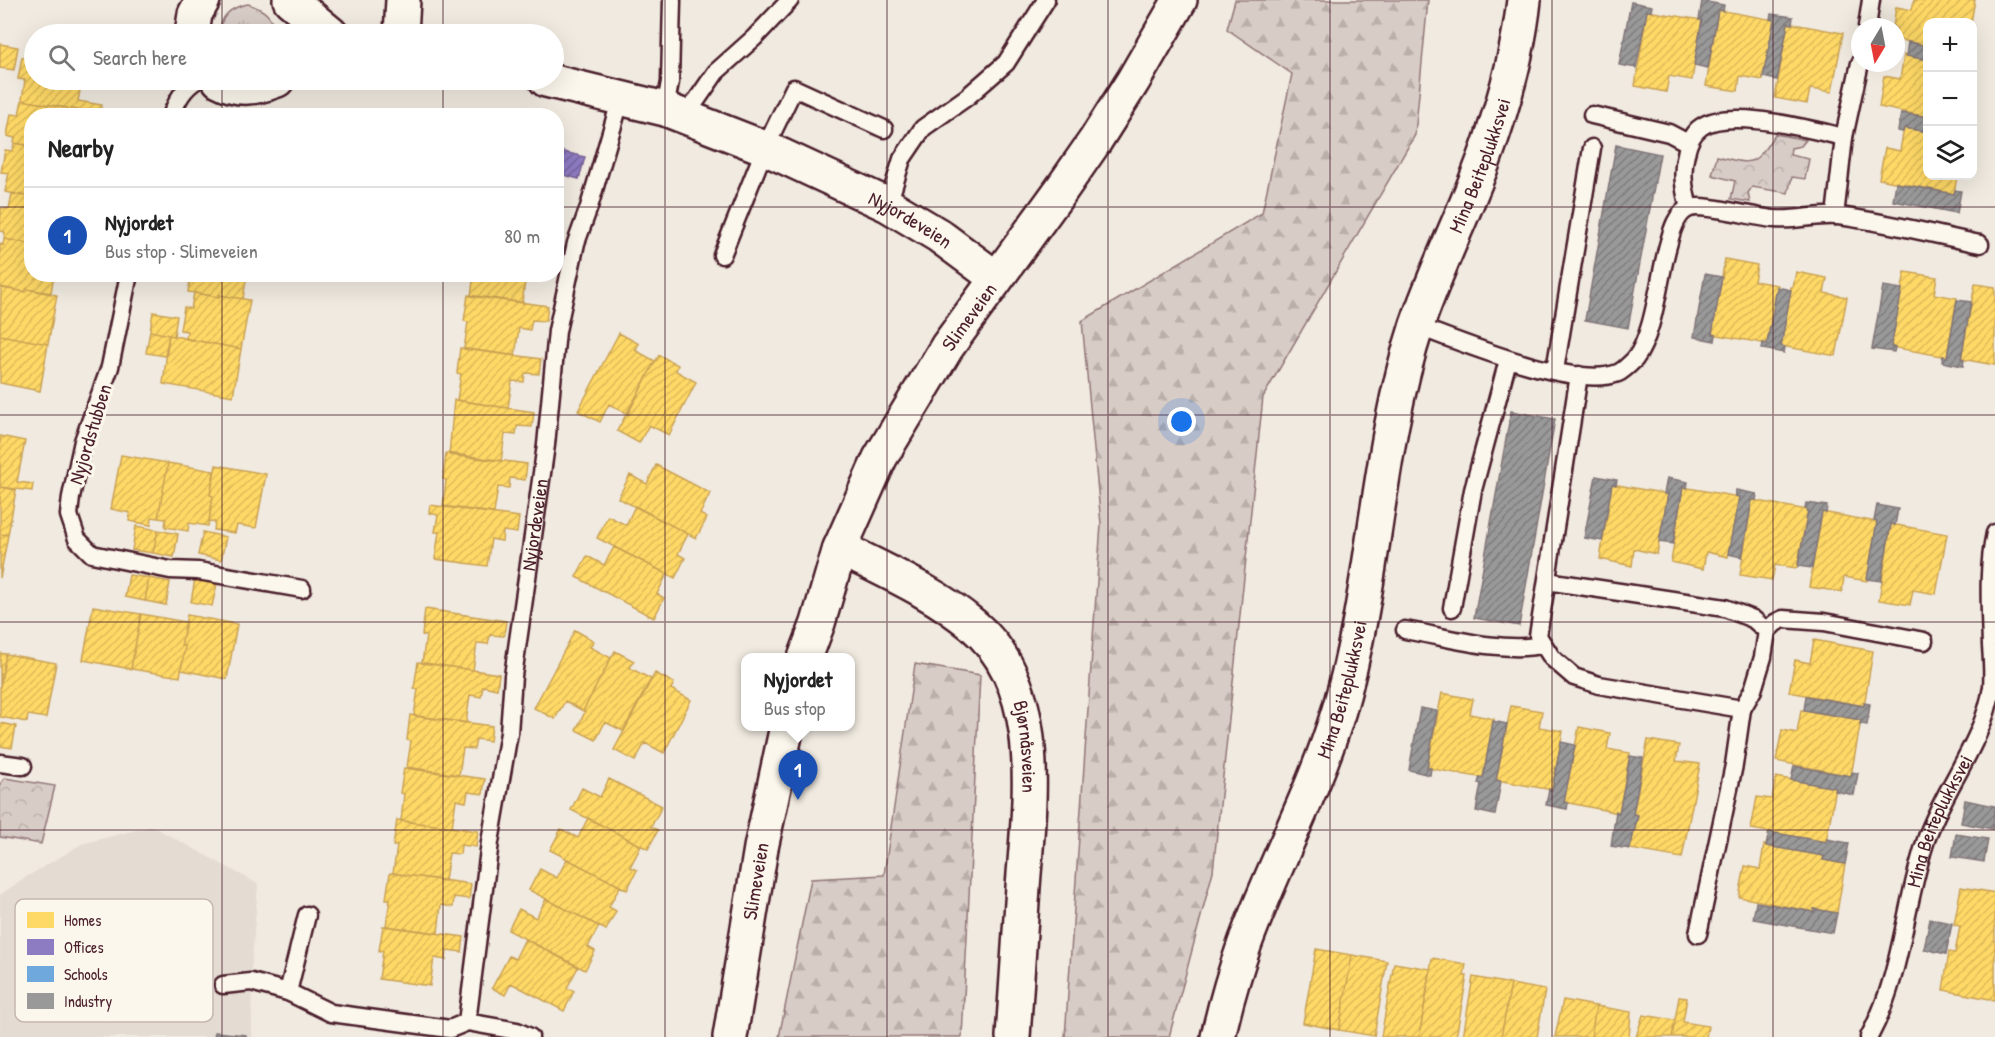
<!DOCTYPE html>
<html lang="en">
<head>
<meta charset="utf-8">
<style>
  body { margin:0; font-family:"Patrick Hand",sans-serif; background:#f2f2f2; color:#222 }
  .controls { position:absolute; right:18px; top:18px; display:grid; overflow:hidden; border-radius:12px; box-shadow:0 6px 24px #0002 }
  .controls button { width:54px; height:54px; display:grid; place-items:center; padding:0; border:0; border-bottom:2px solid #e0e0e0; background:#fff; color:#222; font:30px sans-serif }
  .compass { position:absolute; left:1851px; top:18px; width:54px; height:54px; border-radius:50%; background:#fff; box-shadow:0 6px 24px #0002; rotate:190deg }
  .you { position:absolute; left:1182px; top:422px; width:21px; height:21px; margin:-15px; border:4px solid #fff; border-radius:50%; background:#1a73e8; box-shadow:0 0 0 9px #1a73e833 }
  .badge { display:grid; place-items:center; width:39px; height:39px; border-radius:50%; background:#ea580c; color:#fff; font-size:20px; font-weight:700 }
  .pin { position:absolute; translate:-50% -50px; filter:drop-shadow(0 2px 3px #0008) }
  .pin::after { content:''; position:absolute; top:32px; width:21px; height:18px; background:inherit; clip-path:polygon(0 0,100% 0,50% 100%) }
  .popup { position:absolute; left:741px; top:653px; width:114px; height:78px; box-sizing:border-box; display:grid; place-content:center; border-radius:12px; background:#fff; filter:drop-shadow(0 2px 4px #0005); font-size:20px; white-space:nowrap; color:#767676 }
  .popup b { font-size:22px; color:#222 }
  .popup::after { content:''; position:absolute; left:50%; top:100%; margin-left:-12px; border:12px solid transparent; border-top-color:#fff }
  .list { margin:0; padding:0; list-style:none }
  h2 { display:flex; justify-content:space-between; align-items:center; height:78px; margin:0; padding:0 24px; font-size:26px }
  h2 small { font-size:20px; font-weight:400; color:#767676 }
  .list li { display:grid; grid-template-columns:39px 1fr auto; gap:18px; align-items:center; box-sizing:border-box; height:96px; padding:0 24px; border-top:2px solid #e0e0e0 }
  .list b { display:block; font-size:22px; white-space:nowrap }
  .list p { margin:0; font-size:20px; white-space:nowrap; color:#767676 }
  .list em { font-size:20px; font-style:normal; color:#767676 }
  .icon { flex:none; width:33px; height:33px; fill:none; stroke:currentColor; stroke-width:2; stroke-linecap:round; stroke-linejoin:round }
  .map { position:relative; flex:none; width:1995px; height:1037px; overflow:hidden }
  .search { position:absolute; background:#fff; box-shadow:0 6px 24px #0002; left:24px; top:24px; width:540px; height:66px; display:flex; align-items:center; gap:15px; box-sizing:border-box; padding:0 21px; border-radius:33px; color:#767676; font-size:22px }
  .panel { position:absolute; background:#fff; box-shadow:0 6px 24px #0002; left:24px; top:108px; width:540px; height:174px; border-radius:24px }
  .map>svg:first-child { display:block }
</style>
</head>
<body>
<div class="map">
<svg width="1995" height="1037" viewBox="0 0 1995 1037">
  <defs>
    <pattern id="grass-tufts" width="24" height="20" patternUnits="userSpaceOnUse" patternTransform="scale(1.5)"><rect width="24" height="20" fill="#d8ccc6"/><path d="M3 7l-1-3M5 7V3M7 7l1-3M15 17l-1-3M17 17v-4M19 17l1-3" fill="none" stroke="#bbafaa"/></pattern>
    <pattern id="forest-firs" width="22" height="20" patternUnits="userSpaceOnUse" patternTransform="scale(1.5)"><rect width="22" height="20" fill="#d8ccc6"/><path d="M5 1l3.5 6h-7zM16 11l3.5 6h-7z" fill="#bbafaa"/></pattern>
    <pattern id="park-crowns" width="20" height="18" patternUnits="userSpaceOnUse" patternTransform="scale(1.5)"><rect width="20" height="18" fill="#d8ccc6"/><path d="M2 6a3 3 0 1 1 6 0M12 15a3 3 0 1 1 6 0" fill="none" stroke="#bbafaa"/></pattern>
    <pattern id="homes-hatch" width="6" height="6" patternUnits="userSpaceOnUse" patternTransform="scale(1.5)"><rect width="6" height="6" fill="#ffd966"/><path d="M-1 1l2-2M0 6l6-6M5 7l2-2" fill="none" stroke="#dcba59"/></pattern>
    <pattern id="offices-hatch" width="6" height="6" patternUnits="userSpaceOnUse" patternTransform="scale(1.5)"><rect width="6" height="6" fill="#8e7cc3"/><path d="M-1 1l2-2M0 6l6-6M5 7l2-2" fill="none" stroke="#76659f"/></pattern>
    <pattern id="schools-hatch" width="6" height="6" patternUnits="userSpaceOnUse" patternTransform="scale(1.5)"><rect width="6" height="6" fill="#6fa8dc"/><path d="M-1 1l2-2M0 6l6-6M5 7l2-2" fill="none" stroke="#5d88b3"/></pattern>
    <pattern id="industry-hatch" width="6" height="6" patternUnits="userSpaceOnUse" patternTransform="scale(1.5)"><rect width="6" height="6" fill="#999"/><path d="M-1 1l2-2M0 6l6-6M5 7l2-2" fill="none" stroke="#7f7c7d"/></pattern>
  </defs>
  <rect width="100%" height="100%" fill="#f0eae0"/>
  <filter id="ink" filterUnits="userSpaceOnUse"><feTurbulence type="fractalNoise" baseFrequency=".0167" numOctaves="2"/><feDisplacementMap in="SourceGraphic" scale="12" xChannelSelector="R" yChannelSelector="G"/><feConvolveMatrix kernelMatrix="1 2 1 2 8 2 1 2 1" color-interpolation-filters="sRGB"/></filter>
  <g filter="url(#ink)">
    <path fill="#e4dbd2" d="M152,826L258,884L251,971L252,1037H0V895L28,876L82,844Z"/>
    <path fill="url(#grass-tufts)" stroke="#917678" stroke-width="1.5" d="M248,4C264,9 274,17 275,34H219C220,17 230,7 248,4Z"/>
    <path fill="url(#forest-firs)" stroke="#917678" stroke-width="1.5" d="M1235,0H1428L1415,135L1263,397L1213,871L1169,1037H1065L1101,524L1082,321L1262,213L1292,74L1227,29Z
      M915,664L980,675L962,1037H779L811,879L884,875Z"/>
    <path fill="url(#park-crowns)" stroke="#917678" stroke-width="1.5" d="M1775,134L1806,140L1801,146L1791,148L1790,155L1809,159L1805,179L1792,177L1788,193L1752,187L1748,193L1750,202L1731,199L1735,181L1712,175L1717,156C1754,165 1753,167 1775,134Z
      M5,778L55,786L41,844L0,837V784Z"/>
    <path fill="url(#homes-hatch)" stroke="#c9a154" stroke-width="1.5" d="M1914,0H1975L1971,22H1928V46L1896,39V27H1893L1896,7L1912,10Z
      M1718,10L1774,20L1763,80L1740,76L1738,91L1706,86Z
      M1647,11L1702,20L1692,80L1669,76L1666,92L1635,86Z
      M1788,23L1843,33L1832,92L1810,89L1807,104L1775,98Z
      M0,44L18,47L14,70L0,68Z
      M31,50L34,51V80H82L78,101L102,105L100,114L22,100L25,80L18,79L22,57L29,58Z
      M1904,55L1928,60V117L1879,107L1884,76L1900,79Z
      M22,100L100,114V116H32V146L14,143L15,138L7,136L11,114L19,115Z
      M1904,128L1928,132V176H1957L1954,194L1879,179L1885,148L1900,151Z
      M14,143L32,146V197L5,192L9,173L1,172L5,150L13,151Z
      M12,194L32,197V244L4,239L5,232L0,231L1,208L9,209Z
      M4,239L32,244V274H54L51,293L27,289L26,292L0,287V244L3,245Z
      M1725,259L1757,265L1754,281L1778,285L1767,344L1712,334Z
      M1796,272L1827,278L1824,293L1847,297L1836,356L1781,346L1791,287H1793Z
      M1905,272L1937,277L1934,294L1957,298L1947,357L1891,347Z
      M191,274H247L243,299L219,295V297L188,292Z
      M474,274H537V277L526,275L522,303L471,296Z
      M1975,284L1995,287V365L1961,359Z
      M1,288L26,292L27,289L57,295L48,344L0,335Z
      M194,293L219,297V295L250,300L241,349L186,339L187,331L180,330L184,307L191,309Z
      M468,295L548,306L546,321L532,320L530,330L519,328L515,356L464,349L468,322L464,321Z
      M153,312L177,316L174,336L150,331Z
      M150,331L169,335L165,356L146,353Z
      M619,333L639,344L635,350L655,361L628,414L609,404L600,422L578,411Z
      M0,335L48,344L40,391L0,383Z
      M169,335L241,349L233,396L163,384Z
      M460,348L541,359L539,374L525,373L524,382L512,381L508,408L457,400L461,374L457,373Z
      M659,355L678,365L676,371L696,382L669,435L649,425L639,443L617,431Z
      M454,400L534,412L532,427L517,426L516,435L505,434L501,461L449,455Z
      M0,436L25,441L17,482L33,484L32,491L0,487Z
      M446,453L527,464L525,480L510,478L509,488L498,487L494,513L443,506L446,480L443,479Z
      M121,455L168,463L158,518L152,517L151,525L129,521L130,513L111,509Z
      M168,463L214,471L210,495L213,496L208,526L189,523L188,531L165,527L166,519L158,518Z
      M216,465L266,474L256,528L237,525L235,533L214,530L215,522L209,521L213,496L210,495Z
      M656,465L710,493L700,514L707,518L696,538L618,498L630,475L647,484Z
      M1612,484L1668,494L1657,554L1634,549L1632,566L1600,559Z
      M0,487L16,490L8,535L0,534Z
      M1683,487L1739,497L1728,557L1706,552L1703,569L1671,562Z
      M1752,500L1808,510L1797,568L1775,565L1772,580L1740,575Z
      M430,505L519,517L517,533L503,531L502,541L491,539L487,566L435,559L439,532H435L438,515L429,513Z
      M635,506L688,534L678,554L685,558L675,578L597,538L608,516L626,525Z
      M1822,512L1877,522L1867,581L1844,577L1842,592L1809,587Z
      M1891,524L1947,534L1936,594L1913,590L1910,605L1879,600Z
      M136,526L158,530L153,553L132,550Z
      M158,530L178,534L174,557L153,553Z
      M203,532L226,537L221,560L198,555Z
      M0,534L8,535L0,578Z
      M614,547L667,574L657,594L664,598L654,618L576,577L587,556L604,565Z
      M129,575L149,578L145,601L125,597Z
      M149,578L170,582L166,605L145,601Z
      M195,579L217,584L212,606L191,602Z
      M93,606L141,614L131,669L83,660Z
      M425,609L506,621L504,636L490,635L488,644L477,643L473,670L422,663L426,636L422,635Z
      M141,614L186,622L181,646H185L180,677L131,669Z
      M187,615L237,624L227,679L181,670L185,646H181Z
      M575,630L594,641L590,647L611,658L583,711L565,701L555,719L534,708Z
      M1814,640L1873,651L1864,706L1789,692L1795,660L1810,663Z
      M615,651L634,661L630,668L651,679L623,731L605,722L596,740L576,730L585,712L583,711Z
      M0,653L6,654L0,687Z
      M6,654L56,663L46,718L28,715L27,722L0,717V687Z
      M418,662L499,674L497,689L483,686L481,697L470,695L466,723L414,716L418,689L414,688Z
      M655,673L674,683L671,689L691,700L664,753L645,743L635,761L614,750Z
      M1442,693L1473,699L1470,714L1494,719L1483,778L1427,768Z
      M1511,706L1542,711L1539,727L1563,731L1552,790L1496,780Z
      M1801,710L1861,720L1851,776L1776,761L1782,730L1797,733Z
      M410,715L492,726L490,741L476,739L474,749L463,748L459,775L407,767L411,741L407,740Z
      M0,723L16,726L12,748L0,746Z
      M1579,727L1610,733L1607,749L1630,753L1619,813L1564,802Z
      M1648,740L1679,745L1676,761L1700,764L1682,858L1630,849L1638,815L1633,814Z
      M404,768L485,779L483,794L468,792L466,802L456,800L452,827L401,821L404,794L400,793Z
      M1776,777L1836,788L1826,842L1751,829L1757,797L1772,799Z
      M609,779L662,806L651,827L658,830L648,849L571,810L582,788L600,797Z
      M588,818L641,846L630,867L637,870L627,890L550,850L561,829L578,838Z
      M397,820L478,831L476,847L461,845L460,854L449,853L445,881L393,873L397,846H393Z
      M1764,845L1824,856L1823,860L1845,864L1837,913L1814,909V912L1739,897L1745,866L1760,869Z
      M567,859L620,886L609,907L616,911L606,930L529,890L540,869L557,878Z
      M390,873L471,884L469,899L454,897L453,907L441,905L438,933L386,926L390,899H386Z
      M1961,887L1995,893V1000L1943,990L1949,952L1955,953L1960,926L1954,925Z
      M546,899L599,926L588,947L595,951L585,970L508,930L519,909L536,918Z
      M383,926L464,937L462,952L447,950L446,960L434,958L430,986L379,979L383,951H379Z
      M525,939L578,967L567,988L574,991L564,1011L511,983L505,995L492,988L509,956L515,959Z
      M1316,949L1352,955L1339,1030L1303,1023Z
      M1352,955L1387,961L1374,1036L1339,1030Z
      M1432,958L1466,964L1464,976H1467L1456,1037H1419Z
      M1394,963L1431,969L1419,1037H1381Z
      M1473,977L1511,984L1501,1037H1463Z
      M1511,984L1545,990L1537,1037H1501Z
      M1679,997L1687,998L1683,1022L1708,1026L1706,1037H1672Z
      M1563,1000L1596,1006L1591,1037H1555Z
      M1596,1006L1631,1012L1629,1037H1591Z
      M1643,1015L1675,1020L1672,1037H1636Z"/>
    <path fill="url(#offices-hatch)" stroke="#7a6095" stroke-width="1.5" d="M556,150L585,157L579,179L556,173Z"/>
    <path fill="url(#schools-hatch)" stroke="#647fa7" stroke-width="1.5" d="M57,929L122,937L120,957L129,958L127,973L118,972L113,1010H109L107,1020L53,1014L55,1003L48,1002Z"/>
    <path fill="url(#industry-hatch)" stroke="#817478" stroke-width="1.5" d="M1702,1L1724,5L1723,11L1718,10L1708,68L1694,65L1702,20H1699Z
      M1631,2L1652,6L1651,11H1647L1636,68L1619,65Z
      M1771,14L1793,17L1792,24L1788,23L1777,80L1763,77L1774,20L1770,19Z
      M1908,42L1928,46V60L1906,56Z
      M1901,113L1928,117V132L1904,128L1903,132L1898,131Z
      M1616,145L1660,154L1628,328L1585,320Z
      M1896,183L1954,194L1955,190L1961,191L1957,213L1893,201Z
      M1705,274L1722,277L1712,334L1716,335L1715,341L1694,337Z
      M1883,286L1902,289L1891,347H1895L1894,352L1872,349Z
      M1777,287L1791,290L1781,346L1785,347L1784,353L1762,349L1763,343L1767,344Z
      M1957,300L1971,302L1961,359L1964,360L1963,366L1942,362L1943,356L1947,357Z
      M1511,411L1555,419L1519,626L1474,618Z
      M1596,476L1617,480L1616,485L1612,484L1602,541L1584,538Z
      M1667,478L1688,482L1687,488L1683,487L1673,544L1659,542L1668,494H1664Z
      M1736,490L1757,494L1756,500H1752L1742,557L1728,554L1739,497L1735,496Z
      M1806,503L1827,506L1826,513L1822,512L1812,568L1798,566L1808,510L1805,509Z
      M1877,505L1898,509L1895,525L1891,524L1881,581L1867,579L1877,522L1874,521Z
      M1806,696L1864,706V703L1870,704L1867,725L1860,724L1861,720L1804,710Z
      M1420,708L1437,711L1427,768H1431L1430,775L1409,770Z
      M1493,721L1507,724L1496,780L1501,781L1495,815L1476,811L1481,784L1478,783L1480,777L1483,778Z
      M1561,742L1575,745L1564,802L1568,803L1567,809L1546,805L1549,789L1552,790Z
      M1630,756L1643,758L1633,814L1638,815L1630,849L1611,846L1616,811L1619,813Z
      M1794,766L1851,776L1852,772L1858,773L1854,795L1835,791L1836,788L1791,780Z
      M1965,800L1995,806L1993,829L1961,823Z
      M1769,832L1826,842L1827,839L1849,843L1845,864L1823,860L1824,856L1766,846Z
      M1956,834L1988,839L1984,862L1952,857Z
      M1756,902L1814,912V909L1837,913L1833,933L1753,919Z
      M1930,919L1952,923L1946,954L1924,949Z
      M215,1032L246,1035V1037H214Z"/>
    <g fill="none" stroke-linecap="round" stroke-linejoin="round">
      <defs>
        <g id="service">
          <path d="M1867,27L1871,0"/>
          <path d="M665,109L670,82L672,0"/>
          <path d="M1592,115L1669,133L1688,143"/>
          <path d="M171,116C177,101 183,88 197,80"/>
          <path d="M685,117L716,72L754,38L790,0"/>
          <path d="M888,205L902,159L923,128L967,97L1006,63L1046,0"/>
          <path d="M1689,208C1684,189 1681,173 1686,154C1688,144 1692,133 1701,127C1729,107 1811,130 1844,137"/>
          <path d="M1835,216L1844,137L1860,63"/>
          <path d="M722,255L765,148L794,88L884,129"/>
          <path d="M129,274L110,367L83,441L71,497L69,515L77,539L92,554L170,570L198,571L302,589"/>
          <path d="M1417,326C1460,342 1576,390 1618,373C1623,371 1631,363 1635,359C1655,333 1659,274 1669,242C1672,230 1677,212 1690,208C1704,203 1756,218 1775,219C1796,221 1817,214 1838,216C1886,222 1933,234 1980,244"/>
          <path d="M1555,370L1592,148"/>
          <path d="M1579,375L1538,636L1552,658L1574,677L1599,685L1742,709L1753,690L1763,657L1767,631L1775,623L1783,619L1824,622L1924,641"/>
          <path d="M1547,581L1725,608L1753,619L1767,631"/>
          <path d="M1452,608L1473,490L1508,360"/>
          <path d="M1405,630C1446,637 1501,653 1542,645"/>
          <path d="M0,763L23,766"/>
          <path d="M1698,934L1734,765L1742,709"/>
          <path d="M223,985L251,982L288,992L331,1013L450,1029L467,1022L517,1031L530,1037"/>
          <path d="M288,992L307,915"/>
          <path id="s1" d="M467,1022L490,842L509,733L513,676L546,445L557,331L576,243L589,207L621,98"/>
          <path id="s2" d="M1869,1037C1903,974 1904,903 1927,837C1945,786 1984,741 1992,687C1993,674 1992,659 1991,646C1990,607 1987,570 1995,533"/>
        </g>
        <g id="minor">
          <path d="M290,0L331,34"/>
          <path d="M192,34L195,14L203,0"/>
          <path d="M401,34L403,0"/>
          <path d="M219,80C239,91 256,88 277,80"/>
          <path id="s3" d="M546,80L665,109L765,148L888,205L938,235L996,278"/>
          <path id="s4" d="M1218,1037C1225,1005 1234,974 1245,943C1274,864 1315,790 1339,710C1376,584 1376,450 1417,325C1438,263 1469,205 1490,143C1506,96 1519,49 1524,0"/>
        </g>
        <g id="tertiary">
          <path id="s5" d="M840,548C885,571 934,592 973,625C1047,687 1029,803 1023,887C1020,937 1016,987 1013,1037"/>
          <path id="s6" d="M805,658L818,623L840,548L880,458L947,347L1061,190L1095,141L1133,81L1180,0"/>
          <path id="s7" d="M730,1037L761,848L787,726"/>
        </g>
      </defs>
      <use href="#service" stroke="#4a1f2b" stroke-width="21"/>
      <use href="#minor" stroke="#4a1f2b" stroke-width="38"/>
      <use href="#tertiary" stroke="#4a1f2b" stroke-width="38"/>
      <use href="#service" stroke="#fbf7ec" stroke-width="16"/>
      <use href="#minor" stroke="#fbf7ec" stroke-width="33"/>
      <use href="#tertiary" stroke="#fbf7ec" stroke-width="33"/>
    </g>
  </g>
  <path fill="none" stroke="#4a1f2b" stroke-width="1.5" stroke-opacity="0.55" d="M222,0V34M443,0V34M665,0V1037M887,0V1037M1108,0V1037M1330,0V1037M1552,0V1037M1773,0V1037M222,80V116M443,80V116M0,207H32M556,207H1995M222,274V1037M443,274V1037M0,415H1995M0,622H1995M0,830H1995"/>
  <g text-anchor="middle" stroke-width="6" stroke-linejoin="round" paint-order="stroke">
    <g font-size="20" fill="#4a1f2b" stroke="#fbf7ec">
      <text dy="7" stroke="none"><textPath href="#s4" startOffset="914">Mina Beiteplukksvei</textPath></text>
      <text dy="7" stroke="none"><textPath href="#s3" startOffset="392">Nyjordeveien</textPath></text>
      <text dy="7" stroke="none"><textPath href="#s6" startOffset="381">Slimeveien</textPath></text>
      <text transform="translate(90 434) rotate(-73)" y="7">Nyjordstubben</text>
      <text dy="7" stroke="none"><textPath href="#s1" startOffset="502">Nyjordeveien</textPath></text>
      <text dy="7" stroke="none"><textPath href="#s4" startOffset="370">Mina Beiteplukksvei</textPath></text>
      <text dy="7" stroke="none"><textPath href="#s5" startOffset="291">Bjørnåsveien</textPath></text>
      <text dy="7" stroke="none"><textPath href="#s2" startOffset="228">Mina Beiteplukksvei</textPath></text>
      <text dy="7" stroke="none"><textPath href="#s7" startOffset="158">Slimeveien</textPath></text>
    </g>
  </g>
  <rect x="15" y="899" width="198" height="123" rx="9" fill="#fbf7ec" stroke="#c6b6b2" stroke-width="1.5"/>
  <rect x="27" y="912" width="27" height="16" fill="#ffd966"/>
  <rect x="27" y="939" width="27" height="16" fill="#8e7cc3"/>
  <rect x="27" y="966" width="27" height="16" fill="#6fa8dc"/>
  <rect x="27" y="993" width="27" height="16" fill="#999"/>
  <g font-size="16" fill="#4a1f2b">
    <text x="64" y="926">Homes</text>
    <text x="64" y="953">Offices</text>
    <text x="64" y="980">Schools</text>
    <text x="64" y="1007">Industry</text>
  </g>
</svg>
<div class="controls">
<button>+</button>
<button>−</button>
<button><svg class="icon" aria-label="layers" viewBox="0 0 24 24"><path d="M12 4l9 5-9 5-9-5zM3 14l9 5 9-5"/></svg></button>
</div>
<svg class="compass" viewBox="-18 -18 36 36"><path d="M0-13l5 13h-10z" fill="#e53935"/><path d="M0 13l5-13h-10z" fill="#767676"/></svg>
<div class="you"></div>
<div class="pin badge" style="left:798px;top:800px;background:#1a4fb4">1</div>
<div class="popup"><b>Nyjordet</b>Bus stop</div>
<div class="search"><svg class="icon" aria-label="search" viewBox="0 0 24 24"><circle cx="10" cy="10" r="6"/><path d="M15 15l6 6"/></svg>Search here</div>
<section class="panel">
<h2>Nearby<small></small></h2>
<ul class="list">
<li><span class="badge" style="background:#1a4fb4">1</span><div><b>Nyjordet</b><p>Bus stop · Slimeveien</p></div><em>80 m</em></li>
</ul>
</section>
</div>
</body>
</html>
